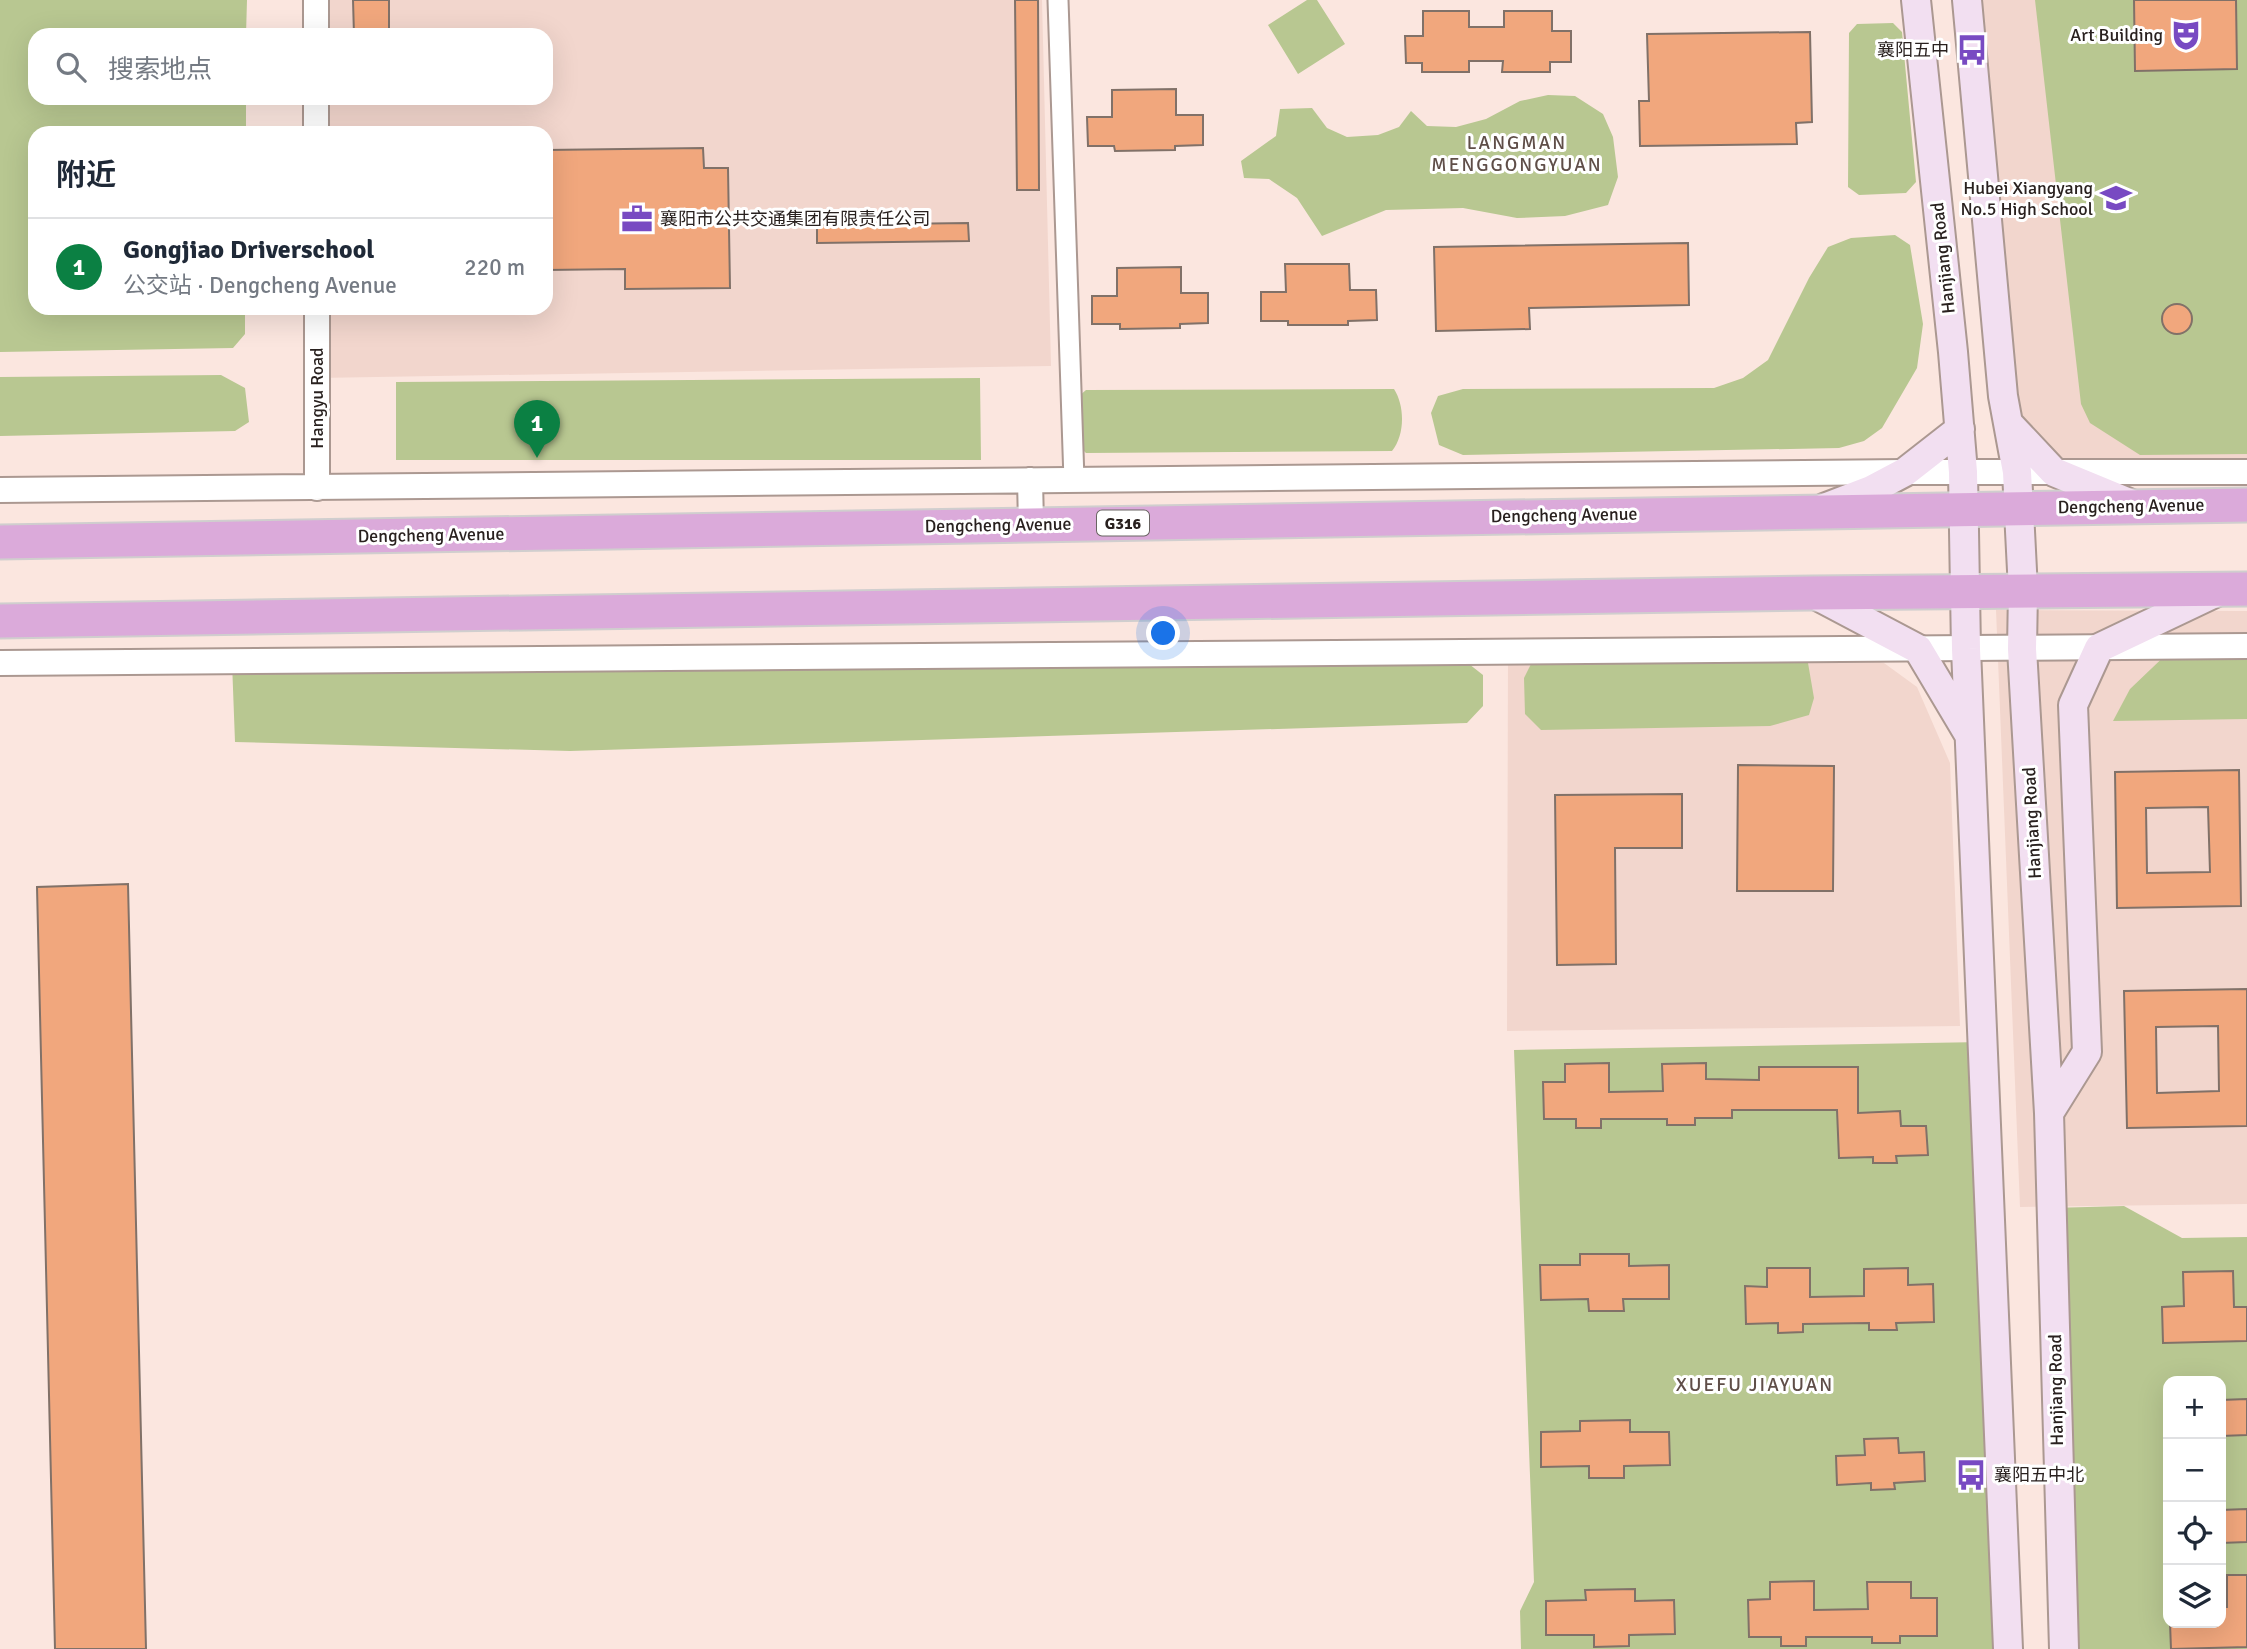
<!DOCTYPE html>
<html lang="zh">
<head>
<meta charset="utf-8">
<style>
  body { margin:0; font-family:Signika,"Noto Sans SC",sans-serif; background:#f2f2f3; color:#1f2937 }
  .controls { position:absolute; right:21px; bottom:21px; display:grid; overflow:hidden; border-radius:14px; box-shadow:0 7px 28px #0002 }
  .controls button { width:63px; height:63px; display:grid; place-items:center; padding:0; border:0; border-bottom:2px solid #e0e1e3; background:#fff; color:#1f2937; font:35px sans-serif }
  .you { position:absolute; left:1164px; top:634px; width:24px; height:24px; margin:-18px; border:5px solid #fff; border-radius:50%; background:#1a73e8; box-shadow:0 0 0 10px #1a73e833 }
  .badge { display:grid; place-items:center; width:46px; height:46px; border-radius:50%; background:#0b8043; color:#fff; font-size:23px; font-weight:700 }
  .pin { position:absolute; translate:-50% -58px; filter:drop-shadow(0 2px 4px #0008) }
  .pin::after { content:''; position:absolute; top:37px; width:24px; height:21px; background:inherit; clip-path:polygon(0 0,100% 0,50% 100%) }
  .list { margin:0; padding:0; list-style:none }
  h2 { display:flex; justify-content:space-between; align-items:center; height:91px; margin:0; padding:0 28px; font-size:30px }
  h2 small { font-size:23px; font-weight:400; color:#747a83 }
  .list li { display:grid; grid-template-columns:46px 1fr auto; gap:21px; align-items:center; box-sizing:border-box; height:98px; padding:0 28px; border-top:2px solid #e0e1e3 }
  .list b { display:block; font-size:26px; white-space:nowrap }
  .list p { margin:0; font-size:23px; white-space:nowrap; color:#747a83 }
  .list em { font-size:23px; font-style:normal; color:#747a83 }
  .icon { flex:none; width:38px; height:38px; fill:none; stroke:currentColor; stroke-width:2; stroke-linecap:round; stroke-linejoin:round }
  .map { position:relative; flex:none; width:2247px; height:1649px; overflow:hidden }
  .search { position:absolute; background:#fff; box-shadow:0 7px 28px #0002; left:28px; top:28px; width:525px; height:77px; display:flex; align-items:center; gap:18px; box-sizing:border-box; padding:0 24px; border-radius:21px; color:#747a83; font-size:26px }
  .panel { position:absolute; background:#fff; box-shadow:0 7px 28px #0002; left:28px; top:126px; width:525px; height:189px; border-radius:21px }
  .map>svg:first-child { display:block }
</style>
</head>
<body>
<div class="map">
<svg width="2247" height="1649" viewBox="0 0 2247 1649">
  <rect width="100%" height="100%" fill="#fbe6df"/>
  <path fill="#f2d6cd" d="M316,0H1042L1051,366L317,378V308H546V133H316V98H546V35H316Z
    M1967,0H2247V471L2054,472L2003,396Z
    M1996,610L2247,611V1204L2020,1207Z
    M1830,650L1884,663L1917,687L1950,763L1960,1026L1507,1031L1508,652Z"/>
  <path fill="#b8c791" fill-rule="evenodd" d="M0,0H247L246,35H35V98H246V133H35V308H245V334L233,348L0,352Z
    M1307,0H1317L1345,44L1298,74L1268,25Z
    M2035,0H2247V454L2140,455L2090,423L2081,404Z
    M1893,23L1902,32L1916,182L1906,193L1859,195L1848,187L1849,33L1857,24Z
    M1548,95L1575,96L1603,114L1613,137L1618,177L1608,205L1565,216L1517,218L1463,208L1386,210L1322,236L1297,198L1269,179L1244,178L1241,161L1276,136L1280,109L1312,108L1327,128L1347,137L1378,135L1399,127L1411,111L1427,126L1456,127L1486,119L1520,101Z
    M1895,235L1910,245L1923,324L1917,368L1882,428L1864,441L1839,448L1463,455L1439,445L1431,413L1438,396L1463,389L1714,388L1743,378L1768,360L1809,278L1828,247L1851,238Z
    M221,375L245,388L249,422L235,431L0,436V377Z
    M980,378L981,460H396V382Z
    M1394,389C1405,406 1405,435 1392,451L1086,453L1079,446L1078,397L1086,390Z
    M2247,646V719L2113,721L2130,689L2174,647Z
    M1793,650L1808,663L1814,698L1809,715L1770,726L1541,730L1525,714L1524,678L1537,652Z
    M1455,653L1483,675V706L1467,723L570,751L235,742L232,662Z
    M1983,1042L2008,1649H1521L1520,1611L1534,1582L1514,1050Z
    M2124,1206L2182,1238L2247,1237V1649H2064L2051,1208ZM2168,1381H2221V1623H2168Z"/>
  <path fill="#f1a77d" stroke="#817168" stroke-width="2" fill-rule="evenodd" d="M353,0H389V35H354Z
    M1015,0H1038L1039,190H1017Z
    M2134,0H2236L2237,69L2135,71Z
    M1423,11H1469V27H1504V11H1552V31H1571V62H1550V72H1502L1503,61H1469V72H1422V63H1406L1405,36H1423Z
    M1810,32L1812,122L1796,123L1797,144L1640,146L1639,101H1649L1647,34Z
    M1176,89V115H1203V145L1175,146V150L1115,151L1114,146H1088L1087,117H1112V90Z
    M703,148L704,168H728L730,288L625,289V269L546,270V150Z
    M968,223L969,241L817,243V225Z
    M1688,243L1689,305L1529,308L1530,329L1436,331L1434,247Z
    M1285,264H1349L1350,290H1376L1377,320L1348,321V325H1288V321H1261V292H1286Z
    M1181,267V293H1208V323L1180,324V328L1120,329V324H1092V296H1117V268Z
    M2162 319a15 15 0 1 1 30 0a15 15 0 1 1-30 0Z
    M1738,765L1834,766L1833,891H1737Z
    M2239,770L2241,906L2117,908L2115,772ZM2208,807L2210,872L2147,873L2146,808Z
    M1682,794V848H1615L1616,964L1557,965L1555,795Z
    M128,884L146,1649H55L37,887Z
    M2247,989V1126L2127,1128L2124,991ZM2218,1026L2219,1091L2157,1093L2156,1027Z
    M1609,1063V1092L1663,1091L1662,1064L1706,1063V1079L1759,1080V1067H1858V1113L1900,1111L1901,1126H1926L1928,1155L1896,1156L1897,1163H1873V1157L1839,1158L1837,1110H1732V1118H1695V1125H1667V1119H1601V1128H1576V1119H1544L1543,1082H1565V1064Z
    M1580,1254H1629V1266L1669,1265V1299H1623L1624,1311H1589L1588,1299L1541,1300L1540,1265H1580Z
    M1767,1268H1810V1297L1864,1296V1269L1908,1268V1285L1933,1284L1934,1322L1896,1323L1897,1330H1869V1323L1803,1324V1332L1778,1333V1323L1746,1324L1745,1286L1767,1287Z
    M2233,1271L2234,1307H2247V1341L2163,1343L2162,1307L2184,1306L2183,1272Z
    M2247,1399V1435L2221,1436V1400Z
    M1630,1420V1432H1669L1670,1465L1624,1466V1478H1589V1466L1541,1467V1432L1580,1431V1421Z
    M1898,1438L1899,1453L1924,1452L1925,1481L1894,1483L1895,1489L1871,1490V1483L1837,1485L1836,1456L1865,1455L1864,1439Z
    M2247,1509V1542L2221,1543V1510Z
    M2227,1575H2247V1647L2171,1649L2170,1623H2221V1607H2227Z
    M1814,1581V1610L1868,1609L1867,1582H1911V1598H1937V1636H1900V1643H1872V1637H1806V1646H1781V1637H1749L1748,1600L1770,1599V1582Z
    M1635,1589V1601L1674,1600L1675,1634L1629,1635V1646L1594,1647V1635H1546V1601L1586,1600L1585,1590Z"/>
  <g fill="none" stroke-linecap="round" stroke-linejoin="round">
    <defs>
      <path id="minor" d="M1058,0L1074,480"/>
      <path id="tertiary" d="M316,0V35
        M316,98V133
        M317,308V488
        M1030,480L1031,524
        M0,490L1905,472H2247
        M0,663L2247,646"/>
      <path id="secondary" d="M1916,0L1953,352L1963,472L1966,649L2008,1649
        M1967,0L2003,396L2017,472L2023,590L2022,649L2049,1113L2064,1649
        M2008,423L2054,472L2134,505
        M1824,508L1871,490L1905,472L1960,429
        M1812,593L1918,649L1968,733
        M2049,1113L2087,1052L2073,705L2099,648L2221,590"/>
      <path id="trunk" d="M0,542L2247,505
        M0,621L1812,593L2247,589"/>
    </defs>
    <use href="#minor" stroke="#ab9891" stroke-width="23"/>
    <use href="#tertiary" stroke="#ab9891" stroke-width="28"/>
    <use href="#secondary" stroke="#ab9891" stroke-width="32"/>
    <use href="#trunk" stroke="#d0cece" stroke-width="37"/>
    <use href="#minor" stroke="#fff" stroke-width="19"/>
    <use href="#tertiary" stroke="#fff" stroke-width="24"/>
    <use href="#secondary" stroke="#f2dff1" stroke-width="28"/>
    <use href="#trunk" stroke="#dbaada" stroke-width="33"/>
  </g>
  <defs>
    <symbol id="theatre-bare" viewBox="-9 -9 18 18"><path d="M-5-5.5Q0-4 5-5.5V0Q5 5 0 6Q-5 5-5 0ZM-3.3-2.5H-1v1.5H-3.3ZM1-2.5H3.3v1.5H1ZM-2.8 1Q0 5.5 2.8 1Z" fill="#784ac2" stroke="#fff" stroke-width="2.5" paint-order="stroke"/></symbol>
    <symbol id="bus-bare" viewBox="-9 -9 18 18"><path d="M-5-6H5V4H4V6H2V4H-2V6H-4V4H-5ZM-3.5-4V0h7V-4ZM-3.5 1.2v1.5H-2V1.2ZM2 1.2v1.5H3.5V1.2Z" fill="#784ac2" stroke="#fff" stroke-width="2.5" paint-order="stroke"/></symbol>
    <symbol id="school-bare" viewBox="-9 -9 18 18"><path d="M0-5L7-2L0 1L-7-2ZM-4 1L0 2.5L4 1V4Q0 6-4 4Z" fill="#784ac2" stroke="#fff" stroke-width="2.5" paint-order="stroke"/></symbol>
    <symbol id="office-bare" viewBox="-9 -9 18 18"><path d="M-6-3h4V-5.5h4V-3h4V5H-6ZM-1-4.5V-3h2v-1.5ZM-6 0V1H6V0Z" fill="#784ac2" stroke="#fff" stroke-width="2.5" paint-order="stroke"/></symbol>
  </defs>
  <g fill-rule="evenodd">
    <use href="#theatre-bare" x="2164" y="13" width="44" height="44"/>
    <use href="#bus-bare" x="1950" y="28" width="44" height="44"/>
    <use href="#school-bare" x="2094" y="176" width="44" height="44"/>
    <use href="#office-bare" x="615" y="197" width="44" height="44"/>
    <use href="#bus-bare" x="1949" y="1453" width="44" height="44"/>
  </g>
  <g text-anchor="middle" stroke-width="6" stroke-linejoin="round" paint-order="stroke">
    <rect fill="#fff" stroke="#696462" stroke-width="2" x="1097" y="510.5" width="52" height="25" rx="5"/>
    <g font-size="16" font-weight="bold" fill="#29211f">
      <text x="1123" y="529">G316</text>
    </g>
    <g font-size="18" fill="#29211f" stroke="#fff" text-anchor="end">
      <text x="2163" y="41">Art Building</text>
      <text x="1949" y="56">襄阳五中</text>
      <text x="2093" y="194">Hubei Xiangyang<tspan x="2093" dy="21">No.5 High School</tspan></text>
      <text x="660" y="225" text-anchor="start">襄阳市公共交通集团有限责任公司</text>
      <text x="1994" y="1481" text-anchor="start">襄阳五中北</text>
    </g>
    <g font-size="18" fill="#29211f" stroke="#fff">
      <text transform="translate(1943 258) rotate(-96)" y="6">Hanjiang Road</text>
      <text transform="translate(317 398) rotate(-90)" y="6">Hangyu Road</text>
      <text transform="translate(2131 506) rotate(-1)" y="6">Dengcheng Avenue</text>
      <text transform="translate(1564 515) rotate(-1)" y="6">Dengcheng Avenue</text>
      <text transform="translate(998 525) rotate(-1)" y="6">Dengcheng Avenue</text>
      <text transform="translate(431 535) rotate(-1)" y="6">Dengcheng Avenue</text>
      <text transform="translate(2032 823) rotate(-93)" y="6">Hanjiang Road</text>
      <text transform="translate(2056 1390) rotate(-91)" y="6">Hanjiang Road</text>
    </g>
    <g font-size="19" letter-spacing="2" fill="#5f4e48" stroke="#fff">
      <text x="1517" y="149">LANGMAN<tspan x="1517" dy="22">MENGGONGYUAN</tspan></text>
      <text x="1755" y="1391">XUEFU JIAYUAN</text>
    </g>
  </g>
</svg>
<div class="controls">
<button>+</button>
<button>−</button>
<button><svg class="icon" aria-label="locate" viewBox="0 0 24 24"><circle cx="12" cy="12" r="6"/><path d="M12 2v4M12 18v4M2 12h4M18 12h4"/></svg></button>
<button><svg class="icon" aria-label="layers" viewBox="0 0 24 24"><path d="M12 4l9 5-9 5-9-5zM3 14l9 5 9-5"/></svg></button>
</div>
<div class="you"></div>
<div class="pin badge" style="left:537px;top:458px">1</div>
<div class="search"><svg class="icon" aria-label="search" viewBox="0 0 24 24"><circle cx="10" cy="10" r="6"/><path d="M15 15l6 6"/></svg>搜索地点</div>
<section class="panel">
<h2>附近<small></small></h2>
<ul class="list">
<li><span class="badge">1</span><div><b>Gongjiao Driverschool</b><p>公交站 · Dengcheng Avenue</p></div><em>220 m</em></li>
</ul>
</section>
</div>
</body>
</html>
